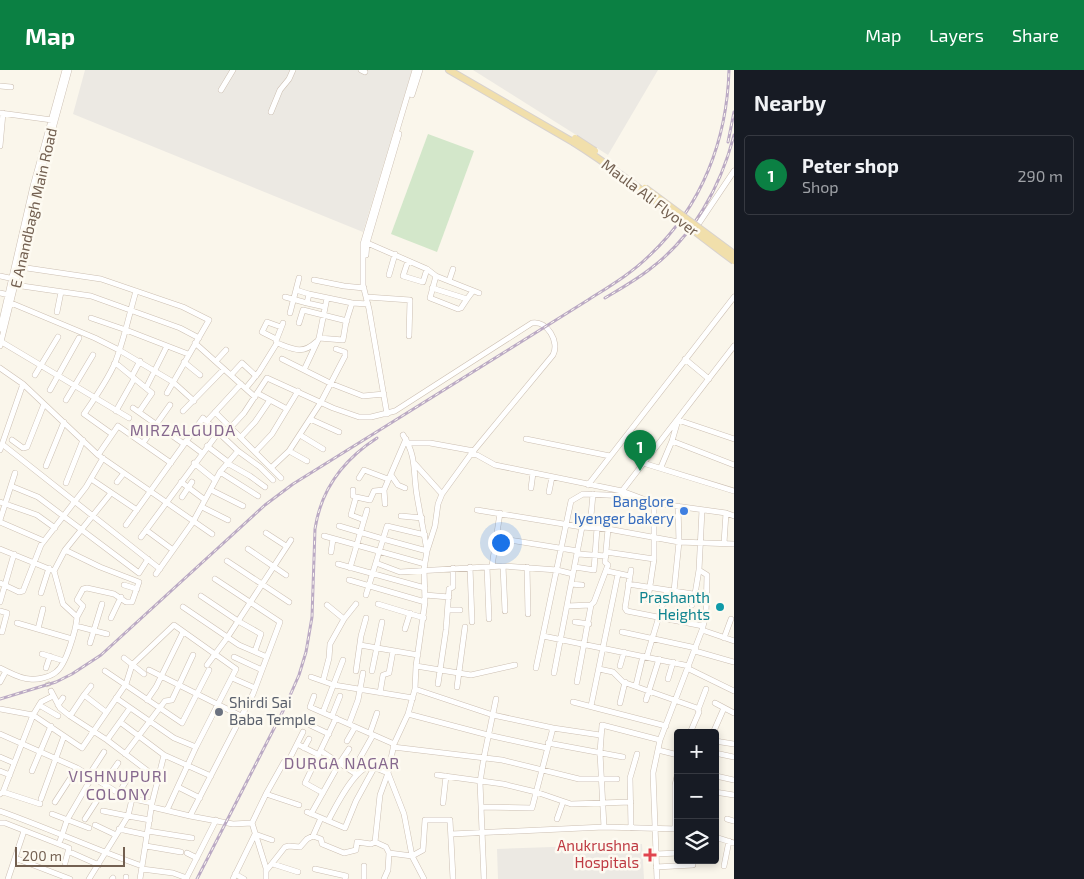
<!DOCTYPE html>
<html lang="en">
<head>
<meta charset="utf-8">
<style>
  body { margin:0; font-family:"Exo 2",sans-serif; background:#242831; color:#f1f3f6 }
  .controls { position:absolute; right:15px; bottom:15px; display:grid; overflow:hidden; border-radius:5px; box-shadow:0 2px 8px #0003 }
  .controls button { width:45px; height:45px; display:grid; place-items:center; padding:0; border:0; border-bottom:1px solid #363941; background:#171b24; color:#f1f3f6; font:25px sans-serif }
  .scale { position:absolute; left:15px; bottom:12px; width:110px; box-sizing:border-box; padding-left:5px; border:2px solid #736051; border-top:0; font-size:14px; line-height:18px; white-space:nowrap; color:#736051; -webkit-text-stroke:4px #fdfaf1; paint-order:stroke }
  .you { position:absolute; left:500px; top:472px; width:18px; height:18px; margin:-12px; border:4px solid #fff; border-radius:50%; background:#1a73e8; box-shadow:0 0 0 8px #1a73e833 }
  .badge { display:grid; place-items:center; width:32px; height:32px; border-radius:50%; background:#0b8043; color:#fff; font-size:16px; font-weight:700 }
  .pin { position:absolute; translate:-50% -41px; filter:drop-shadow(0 1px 2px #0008) }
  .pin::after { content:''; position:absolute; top:26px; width:18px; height:15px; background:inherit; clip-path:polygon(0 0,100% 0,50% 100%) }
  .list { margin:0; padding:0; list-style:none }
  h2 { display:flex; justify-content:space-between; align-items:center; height:65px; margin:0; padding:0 20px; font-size:21px }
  h2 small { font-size:16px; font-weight:400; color:#9ea1a6 }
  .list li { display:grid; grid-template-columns:32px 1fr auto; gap:15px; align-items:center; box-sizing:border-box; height:80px; margin:0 10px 10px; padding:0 10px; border:1px solid #363941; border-radius:5px }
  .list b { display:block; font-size:19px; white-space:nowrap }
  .list p { margin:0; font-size:16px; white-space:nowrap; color:#9ea1a6 }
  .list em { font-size:16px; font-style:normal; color:#9ea1a6 }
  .icon { flex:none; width:28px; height:28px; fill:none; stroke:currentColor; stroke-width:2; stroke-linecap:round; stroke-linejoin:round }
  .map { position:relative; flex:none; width:734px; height:809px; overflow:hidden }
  header { display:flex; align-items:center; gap:30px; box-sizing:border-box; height:70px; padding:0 25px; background:#0b8043; color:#fff }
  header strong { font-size:24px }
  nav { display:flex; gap:28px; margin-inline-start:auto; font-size:18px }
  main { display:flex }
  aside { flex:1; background:#171b24 }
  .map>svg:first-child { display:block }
</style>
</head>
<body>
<header>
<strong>Map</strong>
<nav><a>Map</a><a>Layers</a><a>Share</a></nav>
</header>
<main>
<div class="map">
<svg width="734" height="809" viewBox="0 0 734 809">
  <rect width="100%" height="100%" fill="#faf6eb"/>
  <path fill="#ece9e3" d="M85,0H412L363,162L73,44Z
    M473,0H658L608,85Z
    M642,774L644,809H498L497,779Z"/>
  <path fill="#d3e7ca" d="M428,64L474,81L437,182L391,164Z"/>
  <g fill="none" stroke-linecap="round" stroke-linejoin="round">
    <path stroke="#d8d0c4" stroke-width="5" stroke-dasharray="5 2.5" stroke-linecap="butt" d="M47,612L51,621"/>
    <defs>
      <path id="minor" d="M361,0L365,2
        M0,16L11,17
        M221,20L233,0
        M412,25L420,0
        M271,42L280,20L289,9L293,0
        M0,43L52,50
        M0,76L3,43
        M695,159L734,101
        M365,172L427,199L436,206L479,223
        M366,185L367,173L399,64
        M408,191L403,206L423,212L427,199
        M20,197L101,209L183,237L209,250L167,323
        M389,205L395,184
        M0,206L14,209
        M436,206L430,228L458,239L461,238L467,229
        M314,210L344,216L364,218
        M449,211L453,199
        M15,215L91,226L180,258L199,268
        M432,218L467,229L473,221
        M296,220L309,224
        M0,223L9,225
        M285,227L307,233L309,224L352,233L368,234
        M367,227L410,230L409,266
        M11,233L95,268L119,280L173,312L194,331
        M307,233L325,237
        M57,242L61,222
        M290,243L299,208
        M91,248L126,260L188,284
        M299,253L303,240L347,251
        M0,259L33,116L65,0
        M319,268L343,270L346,252L352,233
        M276,269L262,262L267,252L281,257
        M0,271L129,348
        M276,271L283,253
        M195,273L255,327
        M0,276L24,178L37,117L69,0
        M282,289L332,314L363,326L384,324
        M685,289L709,309
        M216,291L226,280
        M184,292L200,305
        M114,294L118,295L152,323L139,342
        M0,298L23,314L98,385L212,464
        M304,300L319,268L327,228
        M35,305L58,267
        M231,305L242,293L256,306
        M132,306L140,291
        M146,318L167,276
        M246,318L259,302L277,273C293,279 302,285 316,272
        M50,320L79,268
        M257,323L287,339
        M66,330L93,285
        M133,338L184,374
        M116,341L134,309
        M183,341L224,299
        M215,342L281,408
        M387,344L369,239L363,215V174L415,0
        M310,349L339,362
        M207,351L241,314
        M231,357L244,343L267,308L333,338L359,347H371L395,341L532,253C547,250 560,272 553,285L471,384L442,424L438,434L435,456L427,481L424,499L425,532L416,596L415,619L408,644L394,674L388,703L404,744L412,786L424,809
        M112,364L84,344C95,328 107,311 115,293C124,270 129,245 136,221
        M300,365L323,379
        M241,367L255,352L270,330
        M526,369L610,386
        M12,370L23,378L27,377L44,334
        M186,371L202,383
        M672,371L734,395
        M143,373L170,335
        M408,373H430L474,381
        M2,374L160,499
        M207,376L228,392
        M0,380L23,314
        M256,381L272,364L298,321
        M289,381L307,391
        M471,384L477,385L495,395L622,421L654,433L726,443L734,446
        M98,385L118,356L171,393
        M194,393L215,410
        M227,393L250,406L265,417
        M643,393L734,421
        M415,394L442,424
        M46,396L64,352
        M272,397L289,381L321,332L345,286V282L336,279
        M661,397L672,371L678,350L734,369
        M220,402L258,426
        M391,405L398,415L405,418
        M359,408L364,400L388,409
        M91,409L137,440
        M117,412L124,403
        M181,412L205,430
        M66,413L83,370
        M588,415L734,227
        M11,416L38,427L139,503L148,489
        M531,418L533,403
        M211,420L243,436
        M353,420V426L356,427L351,445L364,450
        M384,420L385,434
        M622,421L734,276
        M549,422L552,407
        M182,427L192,412
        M356,427L370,430L374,421L384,420L406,369
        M0,432L37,445L55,458
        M202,437L228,450
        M477,440L582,457L608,459L679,472L734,474
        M401,446L422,448
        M0,450L15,403
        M0,452L44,471
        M126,455L203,348L238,381L260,397L273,410
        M339,456L383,469L427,481C424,462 420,444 417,426C413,403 417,386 403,365
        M590,457L593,424
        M146,460L173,480
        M266,463L286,476
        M324,466L425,494
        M141,467L218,363
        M497,468L578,481
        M724,473L726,443
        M0,479L54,501L63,534L77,547C76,560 66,595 56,602C50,607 38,610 30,609C20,609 9,602 0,598
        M248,479L286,505
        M65,480L100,497L139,512L132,532H126L114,524L87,518L83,519L77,530L83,536L77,547
        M331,482L333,469
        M606,482L654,489
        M578,484L606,486
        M227,491L289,532
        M376,493L400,502L503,496L557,500L573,504
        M338,494L425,518
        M492,496L500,443
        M503,496L505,541
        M470,497L472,552
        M487,497L489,549
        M527,497L528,544
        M575,497L594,500L597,458
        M350,498L367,440
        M631,500L625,538L627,541L703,556
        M54,501L65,480L111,423
        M607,501L630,506
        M156,504L193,452L220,402L238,381
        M349,510L425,532
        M0,513L19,522L23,521L41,475L86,417L103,388
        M571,514L582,515
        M628,514L706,526
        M124,515L137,519
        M674,521L679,472L678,436
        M41,523L49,498
        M695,524L699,500L702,440
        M366,525L387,456L425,465
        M425,525L449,527
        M201,526L238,551L261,564L255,581
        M648,529L654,489V433
        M0,532L14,484
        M378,534L424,548
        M327,535L344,549
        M692,535L694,524
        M567,536L591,535L594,532L608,495L605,492L608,459
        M183,537L239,575L267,587
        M448,540H460
        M0,541L7,543L2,562
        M688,545L705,549
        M111,548L121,527
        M575,552L589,554
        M17,553L72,569
        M76,556L107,564
        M38,559L43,539
        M405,559L410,543
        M702,560L734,571
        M622,562L696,578
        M543,566L689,596
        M724,568L731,549
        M90,573L102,534
        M360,575L418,585
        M695,581L734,592
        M42,584L64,591
        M647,586L667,520
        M234,587L262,600
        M124,588L144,604
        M207,595L227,568L291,470
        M416,596L471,605L515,595
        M620,596L624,582
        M46,598L50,586
        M536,598L571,431L583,424L630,426
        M599,599L613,602L623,612L697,638L699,642L690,663
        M689,599L734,621
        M149,600L241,646
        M105,601L182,653L209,600
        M356,601L361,566L366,548
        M372,601L382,552
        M554,603L582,457
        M311,607L334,615L413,628
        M232,608L255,618
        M668,609L673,592
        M323,611L329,588L330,574L344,549L356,534
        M0,612L6,601
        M577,612L591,535
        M438,614L446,560L449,519L453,517V498
        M636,615L643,586
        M457,617L465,557
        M415,619L493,645L553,658L600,665
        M51,621L60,638L70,646L107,670L157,708
        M380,623L383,605L389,603L393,581
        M84,625L91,616
        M314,626L310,637L394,674
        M116,628L174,668L196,677
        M147,630L156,617L183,562
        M646,630L659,589
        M573,632L666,656
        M620,633L625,612
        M715,633L734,643
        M39,635L58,646
        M58,635L63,628
        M591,636L618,504
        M0,639L33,645L82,678L126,614L132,595L174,555L236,599L196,677L167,740
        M698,640L706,619
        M323,642L343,590
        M408,644L488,665L547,678
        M70,646L84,625L106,642
        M332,646L340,626
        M120,652L164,685L211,706
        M349,654L358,630L363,603
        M310,655L329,664
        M370,663L377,643
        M713,663L724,638
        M0,664L77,698L125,727L152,733
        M107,670L130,638
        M347,671L355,657
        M715,671L734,674
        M548,673L623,687
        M297,674L319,685
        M393,677L502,690L579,709H617
        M304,678L309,669
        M658,680L678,685
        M321,681L356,704
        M715,683L734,687
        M125,684L165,631L172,630L193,585
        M0,687L14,693
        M360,688L373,665
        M0,701L10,705
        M32,701L51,656
        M89,705L104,682
        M437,705L503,714L536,722L571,734L631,732
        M716,706L734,710
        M104,713L118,693
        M178,717L200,728
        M3,722L40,734
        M715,722L734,725
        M119,723L129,706
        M323,723L305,713L336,648
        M0,724L3,722L33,645L41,632L53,626
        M266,724L299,735
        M41,729L64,666
        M55,732L77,698
        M443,733L446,706
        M152,737L190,746L233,754L252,753
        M481,737L532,738L553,658
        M0,741C48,758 94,779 142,796
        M103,741L128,746L132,729
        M307,742L345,758L356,731L374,698
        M52,744L89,758
        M311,744L339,694L349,679
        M190,746L253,624L280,552L215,509
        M85,749L107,715
        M557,749L563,732
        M727,749L734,751
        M328,751C335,738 354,699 369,697C375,697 383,701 388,703L380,725L375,772
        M0,753H5L69,778L65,793
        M95,755L116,765
        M604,757L600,683L602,655L660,670
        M631,758L630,708L637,684
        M119,759L147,765
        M675,759V715L678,702
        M148,761L192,768
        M451,764L604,757L678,759
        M313,766L321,748
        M715,767L734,773
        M60,771L67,750L92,707
        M146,776L181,782
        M72,783L99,795
        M187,783L197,788
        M656,784L678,783
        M15,788L70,809
        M273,794L298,802
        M364,796V809
        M724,796L729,771
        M656,797L693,795
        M142,799L173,803L187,808
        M315,799L346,806L345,809
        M266,801L285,777L289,776L300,777L307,769L313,766L321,769L322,774L344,783L356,780L357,772L371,774L375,772L386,777L389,783L412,786L423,780L425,750H450L453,809
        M235,804L244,809
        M8,809L24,761
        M89,809L128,746L150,750
        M112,809L113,808
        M126,809V807
        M140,809L152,733L164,685
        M186,809L216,750
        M233,809L255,764L272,770
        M266,809V798L252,753L266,724L284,692L290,688L303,662
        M384,809L388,800L389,783
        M484,809L480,712L484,687L496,629
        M657,809L653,703L660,670L702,560L706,545L707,505L699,500"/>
      <path id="major" d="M449,0L573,72"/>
    </defs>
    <use href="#minor" stroke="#ccbfb2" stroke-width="6"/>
    <use href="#major" stroke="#d8d2ce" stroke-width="8"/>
    <use href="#minor" stroke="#fff" stroke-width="5"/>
    <use href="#major" stroke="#f1dfab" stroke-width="6"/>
    <defs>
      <path id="rail" d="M728,72L734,42
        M605,228C620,219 636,210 650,199C693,167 721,116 734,65
        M0,629L56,612L72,604L101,585L265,435L293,414L588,230C610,216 632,203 650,185C702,136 727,70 729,0
        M197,809L285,637L299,605L306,582L312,547L315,459C321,419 343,390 377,368"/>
    </defs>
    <use href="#rail" stroke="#bbaac4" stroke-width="3"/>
    <use href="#rail" stroke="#fdfaf1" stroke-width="1" stroke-dasharray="4" stroke-linecap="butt"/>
    <defs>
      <path id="major-bridge" d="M575,68L595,81
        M573,72C629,107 680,152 734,191
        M645,118L734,184"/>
    </defs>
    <use href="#major-bridge" stroke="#d8d2ce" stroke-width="8" stroke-linecap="butt"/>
    <use href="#major-bridge" stroke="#f1dfab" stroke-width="6"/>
  </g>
  <circle fill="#3f7fe0" stroke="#fdfaf1" stroke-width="2" cx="684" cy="441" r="5"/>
  <circle fill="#0f9aa8" stroke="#fdfaf1" stroke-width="2" cx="720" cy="537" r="5"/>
  <circle fill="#6b7280" stroke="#fdfaf1" stroke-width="2" cx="219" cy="642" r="5"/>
  <path fill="#e0444e" stroke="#fdfaf1" stroke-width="2" d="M647.5 777.5h5v5h5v5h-5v5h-5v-5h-5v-5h5z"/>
  <g text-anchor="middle" stroke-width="5" stroke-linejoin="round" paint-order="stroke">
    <g font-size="15" fill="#736051" stroke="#fdfaf1">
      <text transform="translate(650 128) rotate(37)" y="5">Maula Ali Flyover</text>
      <text transform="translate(34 138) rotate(-77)" y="5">E Anandbagh Main Road</text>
    </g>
    <g font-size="15" fill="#366cbe" stroke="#fdfaf1" text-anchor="end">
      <text x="674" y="437">Banglore<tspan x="674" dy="17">Iyenger bakery</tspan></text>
    </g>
    <g font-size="15" fill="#0d838f" stroke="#fdfaf1" text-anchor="end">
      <text x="710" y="533">Prashanth<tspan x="710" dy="17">Heights</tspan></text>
    </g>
    <g font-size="15" fill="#5b616d" stroke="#fdfaf1" text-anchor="start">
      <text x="229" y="638">Shirdi Sai<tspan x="229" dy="17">Baba Temple</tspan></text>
    </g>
    <g font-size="15" fill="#be3a42" stroke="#fdfaf1" text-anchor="end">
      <text x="639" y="781">Anukrushna<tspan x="639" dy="17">Hospitals</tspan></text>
    </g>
    <g font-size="16" letter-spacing="1" fill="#86688e" stroke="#fdfaf1">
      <text x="183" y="366">MIRZALGUDA</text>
      <text x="342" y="699">DURGA NAGAR</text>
      <text x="118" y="712">VISHNUPURI<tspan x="118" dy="18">COLONY</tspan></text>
    </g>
  </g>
</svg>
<div class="controls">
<button>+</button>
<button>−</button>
<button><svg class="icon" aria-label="layers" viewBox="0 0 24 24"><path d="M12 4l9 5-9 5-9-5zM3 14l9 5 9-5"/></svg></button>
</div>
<div class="scale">200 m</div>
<div class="you"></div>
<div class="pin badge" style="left:640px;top:401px">1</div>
</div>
<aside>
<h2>Nearby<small></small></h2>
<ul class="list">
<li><span class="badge">1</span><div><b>Peter shop</b><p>Shop</p></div><em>290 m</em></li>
</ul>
</aside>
</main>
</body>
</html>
